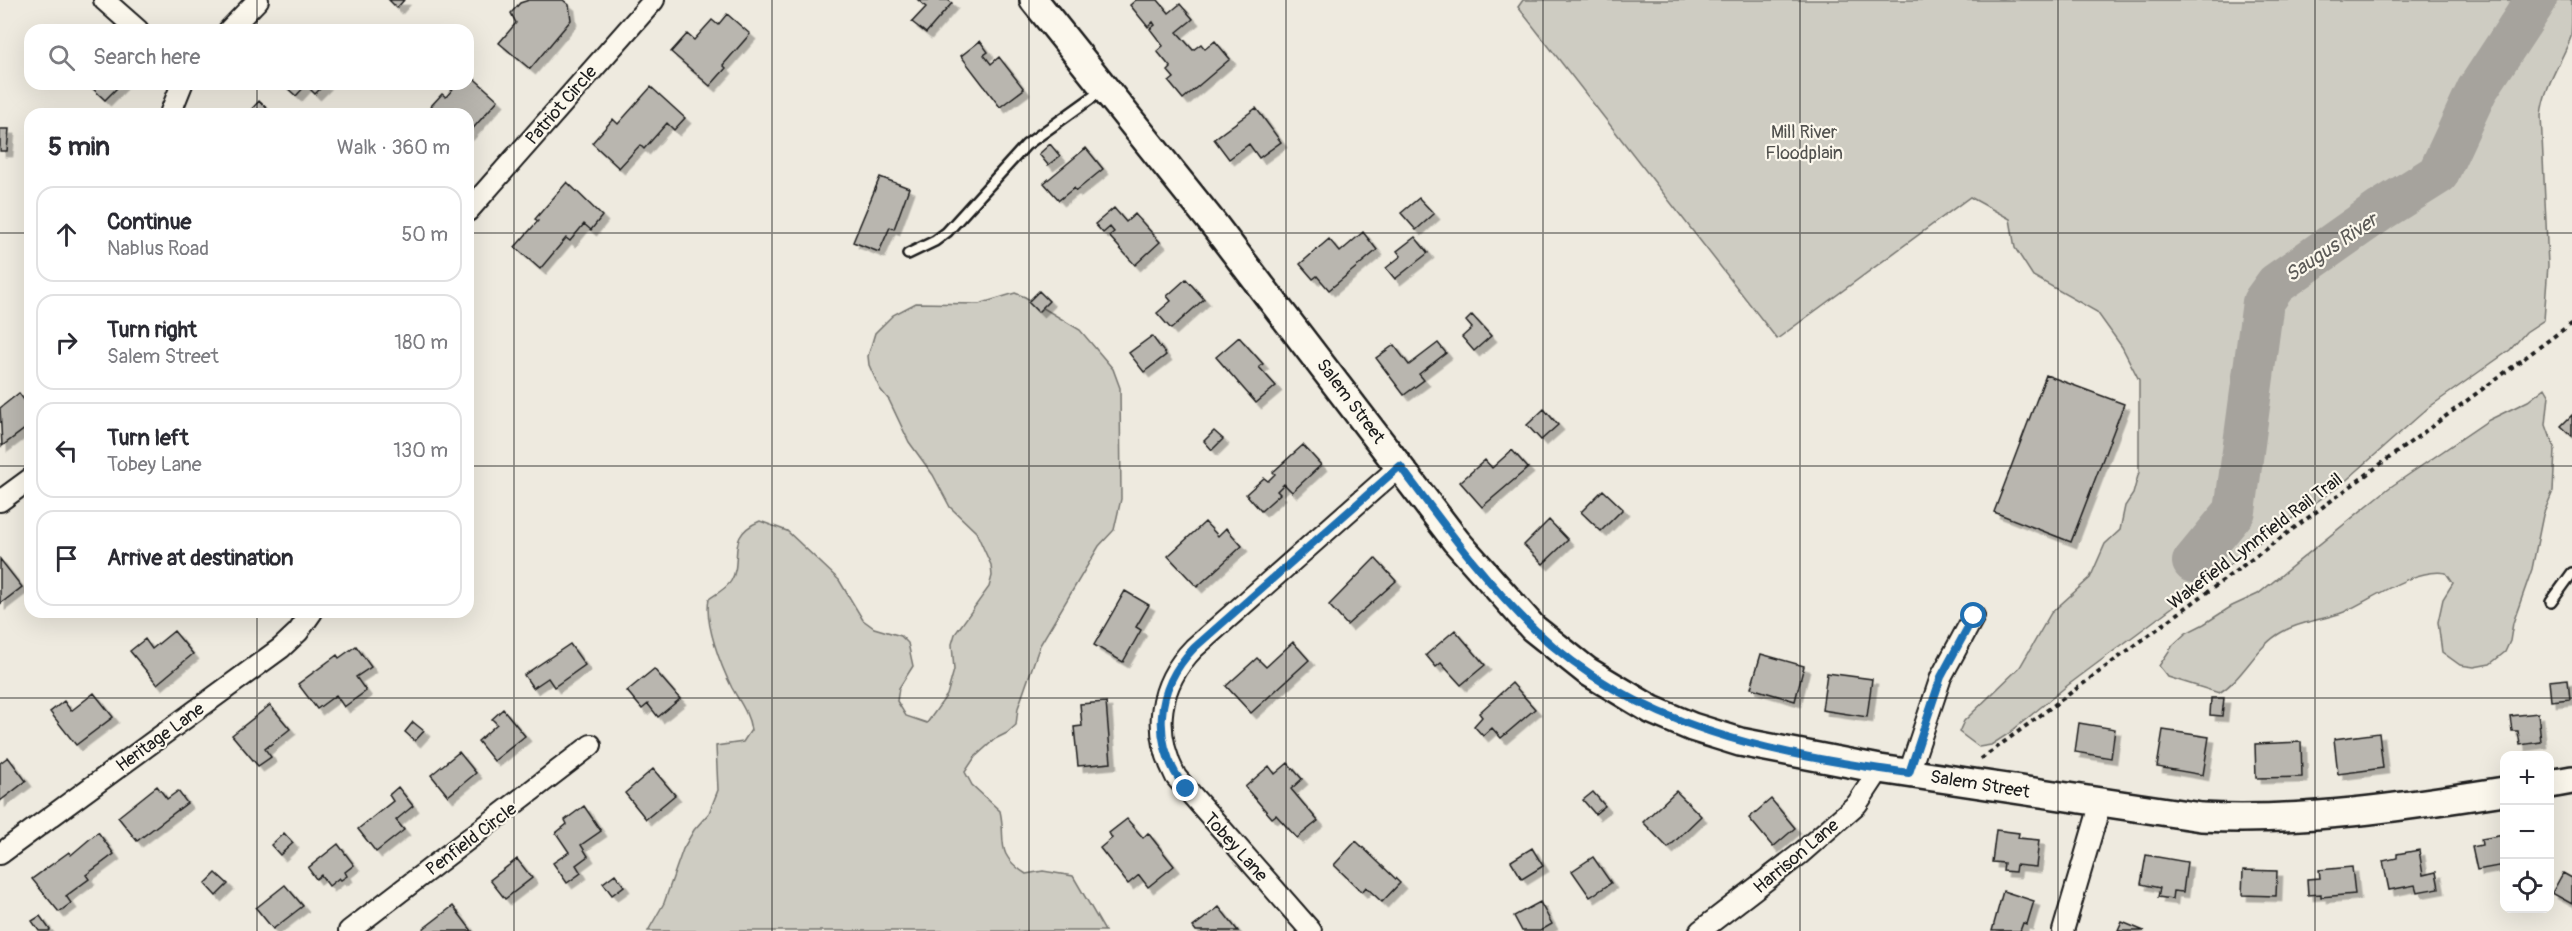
<!DOCTYPE html>
<html lang="en">
<head>
<meta charset="utf-8">
<style>
  body { margin:0; font-family:Pangolin,sans-serif; background:#f2f2f3; color:#2b2b33 }
  .controls { position:absolute; right:18px; bottom:18px; display:grid; overflow:hidden; border-radius:12px; box-shadow:0 6px 24px #0002 }
  .controls button { width:54px; height:54px; display:grid; place-items:center; padding:0; border:0; border-bottom:2px solid #e1e1e2; background:#fff; color:#2b2b33; font:30px sans-serif }
  .stop { position:absolute; width:18px; height:18px; margin:-14px; border:4px solid #1f6fb2; border-radius:50%; background:#fff }
  .stop.end { background:#1f6fb2; border-color:#fff; box-shadow:0 2px 6px #0008 }
  .list { margin:0; padding:0; list-style:none }
  h2 { display:flex; justify-content:space-between; align-items:center; height:78px; margin:0; padding:0 24px; font-size:26px }
  h2 small { font-size:20px; font-weight:400; color:#7c7c81 }
  .list li { display:grid; grid-template-columns:39px 1fr auto; gap:18px; align-items:center; box-sizing:border-box; height:96px; margin:0 12px 12px; padding:0 12px; border:2px solid #e1e1e2; border-radius:18px }
  .list b { display:block; font-size:22px; white-space:nowrap }
  .list p { margin:0; font-size:20px; white-space:nowrap; color:#7c7c81 }
  .list em { font-size:20px; font-style:normal; color:#7c7c81 }
  .icon { flex:none; width:33px; height:33px; fill:none; stroke:currentColor; stroke-width:2; stroke-linecap:round; stroke-linejoin:round }
  .map { position:relative; flex:none; width:2572px; height:931px; overflow:hidden }
  .search { position:absolute; background:#fff; box-shadow:0 6px 24px #0002; left:24px; top:24px; width:450px; height:66px; display:flex; align-items:center; gap:15px; box-sizing:border-box; padding:0 21px; border-radius:18px; color:#7c7c81; font-size:22px }
  .panel { position:absolute; background:#fff; box-shadow:0 6px 24px #0002; left:24px; top:108px; width:450px; height:510px; border-radius:18px }
  .map>svg:first-child { display:block }
</style>
</head>
<body>
<div class="map">
<svg width="2572" height="931" viewBox="0 0 2572 931">
  <defs>
    <filter id="shadow"><feDropShadow dx="5.5" dy="5.5" stdDeviation="0" flood-color="#0004"/></filter>
  </defs>
  <rect width="100%" height="100%" fill="#eeeadf"/>
  <filter id="ink" filterUnits="userSpaceOnUse"><feTurbulence type="fractalNoise" baseFrequency=".0167" numOctaves="2"/><feDisplacementMap in="SourceGraphic" scale="12" xChannelSelector="R" yChannelSelector="G"/><feConvolveMatrix kernelMatrix="1 2 1 2 8 2 1 2 1" color-interpolation-filters="sRGB"/></filter>
  <g filter="url(#ink)">
    <path fill="#ceccc2" stroke="#75746f" stroke-width="1.5" d="M1523,0H2572C2572,11 2572,27 2571,37C2561,63 2544,86 2541,115L2548,265L2544,320L2526,332L2510,350L2428,408L2341,485L2280,527L2068,685L2008,734L1991,745L1979,747L1959,732L1964,721L2020,667L2051,613L2090,578L2105,544L2120,530L2125,506L2133,494L2139,472V380L2122,347L2097,312L2033,276L2015,248L2010,219L1970,197L1777,339L1518,7Z
      M1015,293L1025,297L1080,330L1113,369L1120,388L1121,499L1114,530L1099,546L1040,645L1018,708L1016,725L1007,733L995,739L975,757L965,772L972,785L1000,811C1007,840 993,853 1026,874L1043,871L1073,876L1105,931H648L664,903L683,849L694,830L709,813L718,790L716,746L743,742L751,730C749,714 740,702 732,688C721,666 704,623 709,599C716,594 727,588 731,581C744,559 724,536 760,521L787,531L839,580L863,620L874,628L901,636L908,643L913,666L899,688L897,701L906,716L927,723L947,695L954,670L952,644L955,634L989,587L992,576L991,565L976,532L950,507L933,475L909,442L889,400L880,389L869,365L868,356L875,333L893,315L916,303L979,304Z
      M2545,388L2549,395L2546,425L2555,450L2553,491L2543,515L2532,569L2513,623L2510,641L2505,652L2490,664L2474,667L2460,665L2442,652L2438,622L2443,599L2453,583L2446,573C2415,567 2373,599 2344,612C2324,620 2300,621 2282,632C2256,646 2244,678 2219,693L2168,677L2159,666L2173,645L2186,633L2204,624L2232,606L2258,594L2389,488L2489,420L2528,401Z"/>
    <g fill="none" stroke-linecap="round" stroke-linejoin="round">
      <path stroke="#a6a39d" stroke-width="42" d="M2193,562L2235,511L2263,302L2276,284L2381,210L2438,174L2477,90L2536,0"/>
    </g>
    <path fill="#b9b6af" stroke="#1c1c1c" stroke-width="1.5" filter="url(#shadow)" d="M389,0H404L397,8Z
      M529,0H563L569,5L571,20L530,69L499,43L516,23L511,13L520,3Z
      M918,0H948L952,3L926,33L912,22L926,7Z
      M1136,0H1158L1169,13L1180,4L1193,19L1177,32L1193,50L1201,44L1205,49L1215,41L1230,59L1183,99L1169,82L1174,78L1168,71L1171,68L1157,51L1163,46L1150,29L1155,25L1153,22L1148,27L1130,5Z
      M727,14L750,34L723,65L726,68L710,86L671,52L687,34L694,40L712,20L718,25Z
      M980,41L988,52L984,55L991,64L999,57L1024,89L1000,107L961,56Z
      M468,73L498,100L468,134V114H431L435,110L431,106L442,94L446,97L457,84H468Z
      M88,84H121L105,100Z
      M283,84H325L315,94L306,85L296,96Z
      M651,87L685,118L674,130L667,123L644,149L640,145L619,168L592,143L613,119L618,124Z
      M259,101L273,114H247Z
      M1256,108L1281,142L1259,158L1249,144L1229,159L1214,139Z
      M0,129H9L7,151H0Z
      M1050,144L1060,156L1048,165L1039,154Z
      M1086,148L1103,169L1076,191L1074,188L1059,200L1044,183Z
      M880,177L909,188L894,229L890,227L879,252L853,242Z
      M567,182L602,216L591,230L584,224L570,241L566,238L540,269L515,247L538,221L535,219Z
      M1419,198L1434,214L1416,230L1401,213Z
      M1114,208L1126,222L1135,214L1160,242L1135,265L1109,236L1114,232L1110,227L1103,233L1095,224Z
      M1363,232L1377,250L1329,290L1317,276L1313,279L1300,264L1329,239L1340,252Z
      M1415,237L1428,253L1395,279L1386,268L1401,256L1397,251Z
      M1186,279L1204,299L1171,329L1157,313L1171,301L1167,296Z
      M1039,291L1049,301L1038,312L1028,302Z
      M1472,315L1491,336L1474,351L1462,337L1472,328L1466,321Z
      M1152,336L1166,355L1144,372L1129,353Z
      M1239,337L1263,364L1259,367L1276,386L1256,403L1216,357Z
      M1438,343L1446,353L1419,374L1424,380L1404,395L1376,358L1394,345L1409,365Z
      M2046,375L2124,404L2071,542L1994,512Z
      M19,393L30,408V425L2,446L0,408Z
      M1544,409L1558,425L1541,440L1527,425Z
      M2572,415V436L2561,426Z
      M1214,431L1223,439L1212,450L1204,441Z
      M1303,445L1321,465L1292,492L1284,484L1277,491L1280,494L1261,511L1246,494L1264,478L1268,481L1275,474L1273,472Z
      M1512,450L1528,468L1482,507L1460,482L1485,460L1492,468Z
      M1603,490L1623,509L1601,531L1581,512Z
      M1549,520L1568,540L1543,564L1524,545Z
      M1205,522L1218,536L1226,528L1242,546L1197,587L1168,556Z
      M1375,558L1396,581L1347,625L1329,605Z
      M0,559L22,587L0,604Z
      M1125,591L1149,605L1136,627L1141,630L1123,662L1094,645Z
      M1455,630L1485,665L1461,685L1441,663L1436,667L1426,655Z
      M174,631L193,654L157,684L130,651L145,639L152,649Z
      M1293,642L1309,660L1251,713L1226,686L1257,658L1266,667Z
      M570,644L585,665L554,687L548,678L533,688L524,675Z
      M356,646L371,667L356,677L366,691L344,707L336,695L317,709L298,684L337,655L339,658Z
      M1761,654L1804,666L1795,701L1751,688Z
      M654,669L680,699L658,717L648,704L642,709L627,691Z
      M1827,673L1872,679L1867,717L1822,710Z
      M2568,679L2570,699L2551,701L2549,681Z
      M1512,683L1535,709L1501,738L1492,728L1483,736L1474,726L1482,717L1479,713Z
      M94,693L113,717L76,745L50,712L64,701L71,711Z
      M2211,698H2224L2222,716L2210,715Z
      M1106,702L1111,763L1078,766L1074,727L1082,726L1080,704Z
      M270,705L290,729L265,749L271,757L258,766L232,735Z
      M503,709L525,736L494,761L478,741L497,724L492,719Z
      M2538,713L2541,742L2520,745L2518,731H2512L2510,716Z
      M413,722L424,731L415,741L405,732Z
      M2079,723L2115,729L2111,758L2075,752Z
      M2163,730L2209,737L2203,775L2157,767Z
      M2379,733L2383,768L2338,774L2334,739Z
      M2301,742L2302,777L2256,778L2255,744Z
      M459,752L476,773L448,796L431,775Z
      M8,757L26,781L0,801V763Z
      M1288,763L1302,779L1291,789L1318,821L1297,838L1276,815L1272,818L1245,787L1269,766L1275,774Z
      M653,769L675,795L646,819L625,793Z
      M157,786L167,799L178,791L187,803L137,841L118,817Z
      M398,787L413,806L396,820L404,830L376,852L358,829L393,801L389,795Z
      M1676,791L1701,816L1668,848L1643,822Z
      M1593,792L1605,806L1595,814L1583,800Z
      M1771,799L1795,828L1773,847L1749,818Z
      M584,806L601,831L581,845L588,856L576,865L581,873L567,883L553,863L569,852L556,833L567,824L565,820Z
      M1127,819L1143,838L1148,833L1174,866L1148,887L1139,875L1128,884L1100,848L1112,838L1109,833Z
      M1996,830L2019,833L2018,838L2039,840L2036,867L2016,865L2015,872L2003,871L2004,863L1992,862Z
      M98,832L114,854L86,875L89,879L66,896L71,903L59,912L32,879L69,852L71,855Z
      M284,833L293,843L280,855L271,845Z
      M2504,835V865L2477,870L2472,847L2482,845L2481,839Z
      M1356,841L1400,883L1382,902L1366,887L1362,892L1334,865Z
      M338,844L354,865L345,872L347,876L341,880L339,878L329,886L321,875L316,879L308,868Z
      M1532,848L1543,866L1522,879L1511,861Z
      M2419,850L2423,875L2436,872L2439,888L2417,892L2415,885L2389,890L2383,861L2397,858V854Z
      M2146,855L2187,862L2183,892L2173,891L2172,899L2158,897L2160,888L2141,884Z
      M1593,857L1611,883L1590,897L1572,871Z
      M517,859L532,878L505,899L490,880Z
      M2352,867L2355,894L2321,897V894L2308,895L2307,879L2320,878L2319,870Z
      M2243,870L2277,871L2276,896L2242,895Z
      M216,873L228,884L216,896L205,884Z
      M2563,873L2572,878V904L2552,893Z
      M615,874L624,886L612,895L603,883Z
      M285,885L303,906L273,929L256,908Z
      M2003,891L2034,901L2027,924L2023,923L2020,931H1992Z
      M1540,902L1552,924L1540,931H1522L1514,916Z
      M453,906L472,931H424L423,929Z
      M1219,907L1238,931H1196L1193,927Z
      M40,916L50,930L49,931H39L32,921Z
      M2122,922L2144,931H2118Z"/>
    <g fill="none" stroke-linecap="round" stroke-linejoin="round">
      <defs>
        <path id="service" d="M908,254L935,241L947,232L1026,145L1104,89
          M2551,602L2572,573"/>
        <path id="minor" d="M104,0L138,30
          M229,30L258,0
          M170,114L182,84
          M468,211L654,0
          M0,501L30,479
          M1909,773L1941,677L1974,616
          M0,854L281,648L298,632L312,612
          M349,931L591,745
          M1311,931L1176,777C1152,731 1158,685 1194,648L1400,466
          M1700,931L1800,854L1857,804L1880,769
          M2063,931L2101,802"/>
        <path id="secondary" d="M1034,0L1215,226L1456,541L1533,628L1587,671L1652,710L1692,727L1740,742L1880,769L2201,817C2304,822 2403,807 2504,791
          M2550,784L2572,780"/>
      </defs>
      <use href="#service" stroke="#1c1c1c" stroke-width="14"/>
      <use href="#minor" stroke="#1c1c1c" stroke-width="24"/>
      <use href="#secondary" stroke="#1c1c1c" stroke-width="32"/>
      <path stroke="#1c1c1c" stroke-width="4" stroke-dasharray="4.5 4.5" stroke-linecap="butt" d="M1981,759L2572,323"/>
      <use href="#service" stroke="#fbf7ec" stroke-width="9"/>
      <use href="#minor" stroke="#fbf7ec" stroke-width="20"/>
      <use href="#secondary" stroke="#fbf7ec" stroke-width="27"/>
    </g>
  </g>
  <g fill="none" stroke-linecap="round" stroke-linejoin="round" filter="url(#ink)">
    <path stroke="#1f6fb2" stroke-width="8" d="M1186,789C1151,744 1154,689 1194,648L1400,466C1442,522 1484,581 1535,630C1639,729 1773,754 1909,773L1941,677L1974,616"/>
  </g>
  <path fill="none" stroke="#1c1c1c" stroke-width="1.5" stroke-opacity="0.55" d="M257,0V30M514,0V931M772,0V931M1029,0V931M1286,0V931M1543,0V931M1800,0V931M2058,0V931M2315,0V931M257,84V114M0,233H30M468,233H2572M0,466H30M468,466H2572M257,612V931M0,698H2572"/>
  <g text-anchor="middle" stroke-width="4.5" stroke-linejoin="round" paint-order="stroke">
    <g font-size="18" fill="#1c1c1c" stroke="#fbf7ec">
      <text transform="translate(561 105) rotate(-49)" y="6">Patriot Circle</text>
      <text transform="translate(1351 401) rotate(53)" y="6">Salem Street</text>
      <text transform="translate(2255 541) rotate(-37)" y="6">Wakefield Lynnfield Rail Trail</text>
      <text transform="translate(160 737) rotate(-36)" y="6">Heritage Lane</text>
      <text transform="translate(1980 784) rotate(9)" y="6">Salem Street</text>
      <text transform="translate(471 839) rotate(-37)" y="6">Penfield Circle</text>
      <text transform="translate(1236 847) rotate(48)" y="6">Tobey Lane</text>
      <text transform="translate(1796 856) rotate(-40)" y="6">Harrison Lane</text>
    </g>
    <g font-size="18" fill="#51514e" stroke="#fbf7ec">
      <text x="1804" y="138">Mill River<tspan x="1804" dy="21">Floodplain</tspan></text>
    </g>
    <g font-size="20" font-style="italic" fill="#5a5956" stroke="#fbf7ec">
      <text transform="translate(2331 247) rotate(-34)" y="7">Saugus River</text>
    </g>
  </g>
</svg>
<div class="controls">
<button>+</button>
<button>−</button>
<button><svg class="icon" aria-label="locate" viewBox="0 0 24 24"><circle cx="12" cy="12" r="6"/><path d="M12 2v4M12 18v4M2 12h4M18 12h4"/></svg></button>
</div>
<div class="stop" style="left:1974px;top:616px"></div>
<div class="stop end" style="left:1186px;top:789px"></div>
<div class="search"><svg class="icon" aria-label="search" viewBox="0 0 24 24"><circle cx="10" cy="10" r="6"/><path d="M15 15l6 6"/></svg>Search here</div>
<section class="panel">
<h2>5 min<small>Walk · 360 m</small></h2>
<ul class="list">
<li><svg class="icon" aria-label="ahead" viewBox="0 0 24 24"><path d="M12 20V5M6 11l6-6 6 6"/></svg><div><b>Continue</b><p>Nablus Road</p></div><em>50 m</em></li>
<li><svg class="icon" aria-label="right" viewBox="0 0 24 24"><path d="M7 20v-9h11M14 6l5 5-5 5"/></svg><div><b>Turn right</b><p>Salem Street</p></div><em>180 m</em></li>
<li><svg class="icon" aria-label="left" viewBox="0 0 24 24"><path d="M17 20v-9H6M10 6l-5 5 5 5"/></svg><div><b>Turn left</b><p>Tobey Lane</p></div><em>130 m</em></li>
<li><svg class="icon" aria-label="arrive" viewBox="0 0 24 24"><path d="M6 21V4h12l-3 4 3 4H6"/></svg><div><b>Arrive at destination</b></div></li>
</ul>
</section>
</div>
</body>
</html>
